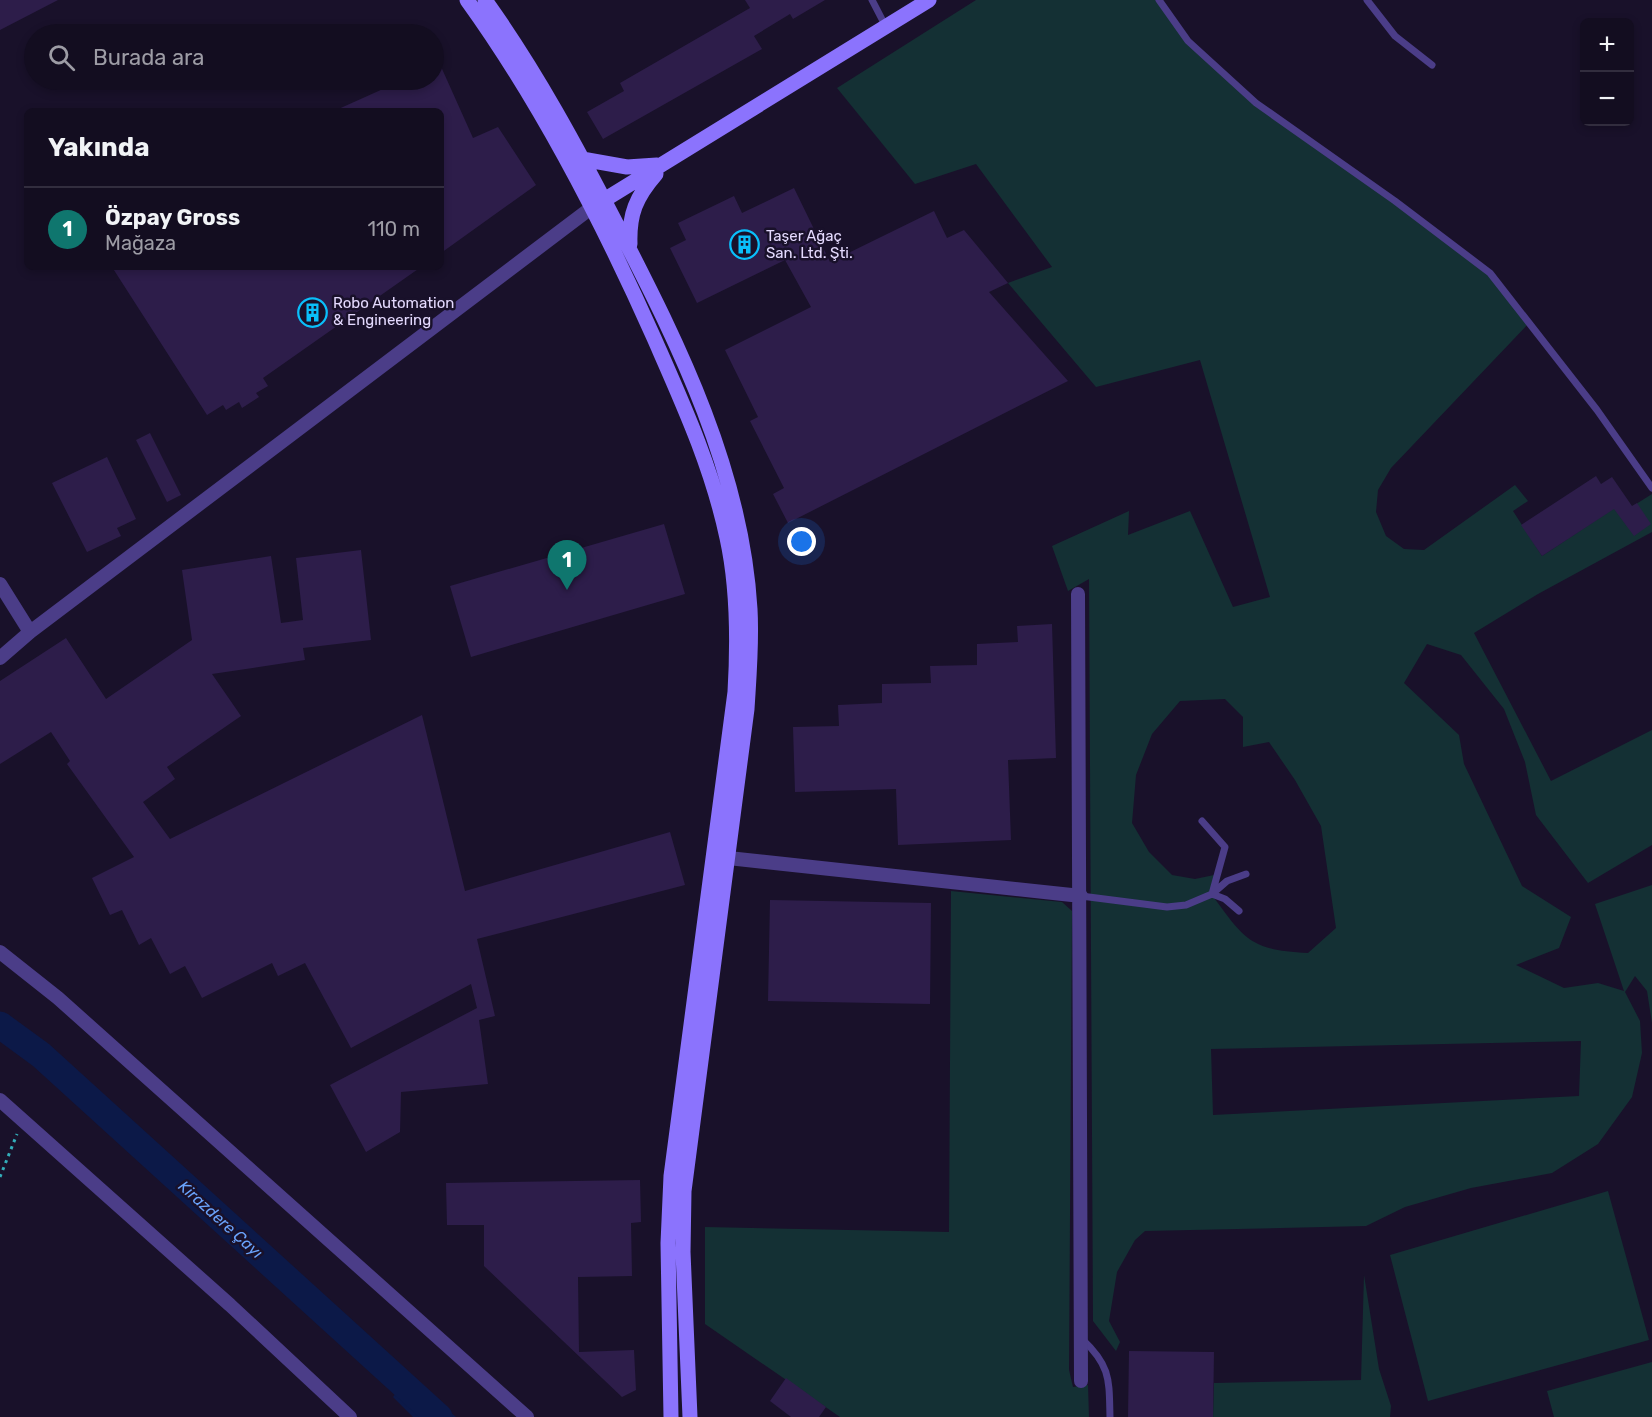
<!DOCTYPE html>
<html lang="tr">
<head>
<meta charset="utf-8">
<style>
  body { margin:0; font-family:Rubik,sans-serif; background:#1c1629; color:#f1f3f6 }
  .controls { position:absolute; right:18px; top:18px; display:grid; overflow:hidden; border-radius:9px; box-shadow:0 3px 9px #0003 }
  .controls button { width:54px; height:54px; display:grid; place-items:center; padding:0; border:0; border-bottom:2px solid #322d3e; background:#130d20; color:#f1f3f6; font:30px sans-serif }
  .you { position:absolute; left:802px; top:542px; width:21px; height:21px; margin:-15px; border:4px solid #fff; border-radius:50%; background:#1a73e8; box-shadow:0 0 0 9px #1a73e833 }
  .badge { display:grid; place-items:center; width:39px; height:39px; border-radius:50%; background:#0f766e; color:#fff; font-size:20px; font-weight:700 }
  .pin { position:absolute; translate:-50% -50px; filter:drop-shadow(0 2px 3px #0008) }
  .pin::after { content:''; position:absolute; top:32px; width:21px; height:18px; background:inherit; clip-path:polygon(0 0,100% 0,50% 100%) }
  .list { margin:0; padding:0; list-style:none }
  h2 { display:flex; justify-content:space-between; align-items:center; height:78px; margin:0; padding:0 24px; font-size:26px }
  h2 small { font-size:20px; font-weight:400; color:#9d9ca5 }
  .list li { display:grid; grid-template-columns:39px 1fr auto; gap:18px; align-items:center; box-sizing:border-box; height:84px; padding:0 24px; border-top:2px solid #322d3e }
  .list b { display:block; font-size:22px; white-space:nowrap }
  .list p { margin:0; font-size:20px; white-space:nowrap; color:#9d9ca5 }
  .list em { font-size:20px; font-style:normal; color:#9d9ca5 }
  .icon { flex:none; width:33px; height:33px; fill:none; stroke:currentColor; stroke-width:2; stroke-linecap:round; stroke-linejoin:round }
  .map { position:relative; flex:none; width:1652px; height:1417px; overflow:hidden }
  .search { position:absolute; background:#130d20; box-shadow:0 3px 9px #0003; left:24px; top:24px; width:420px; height:66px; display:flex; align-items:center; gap:15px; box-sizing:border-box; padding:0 21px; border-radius:33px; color:#9d9ca5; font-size:22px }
  .panel { position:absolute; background:#130d20; box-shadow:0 3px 9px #0003; left:24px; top:108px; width:420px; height:162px; border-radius:9px }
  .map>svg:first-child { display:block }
</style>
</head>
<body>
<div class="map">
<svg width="1652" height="1417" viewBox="0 0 1652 1417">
  <rect width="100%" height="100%" fill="#19112a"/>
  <path fill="#143034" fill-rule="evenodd" d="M976,0H1159L1188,41L1221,73L1490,273L1530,322L1391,468L1378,490L1376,512L1386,536L1404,549L1424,550L1515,485L1528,501L1513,511L1542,556L1619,505L1625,511L1652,494V532L1538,594L1474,633L1551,781L1652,730V845L1588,883L1536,815L1525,762L1504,709L1461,655L1427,644L1404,683L1459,735L1464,764L1522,886L1571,917L1559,948L1516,965L1564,988L1598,983L1624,991L1595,904L1652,885V1023L1647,991L1635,976L1625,992L1640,1021L1642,1053L1632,1097L1598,1144L1552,1173L1471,1188L1405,1207L1366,1226L1145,1231L1135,1240L1117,1272L1109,1321L1120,1342L1116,1351L1093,1321L1089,579L1068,591L1052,546L1129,511L1128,535L1190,511L1233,607L1270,597L1200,360L1096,387L1008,283L1052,267L976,164L915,184L837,88ZM1225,699L1243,717V747L1269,742L1295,780L1321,826L1336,928L1308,953C1250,950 1245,940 1212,895L1219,874L1195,879L1172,875L1149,852L1132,823L1136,775L1152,734L1180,701ZM1581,1041L1579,1096L1213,1115L1211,1049Z
    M951,891L1062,902L1072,911L1069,1370L1073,1387L1088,1385L1089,1417H840L705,1324V1227L949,1232Z
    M1608,1191L1649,1340L1428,1401L1390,1255Z
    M1364,1275L1379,1369L1391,1406L1390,1417H1213L1214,1383L1361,1380Z
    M1652,1362V1417H1554L1547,1391Z"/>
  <path fill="#0c1948" d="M409,1376L456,1417H413L393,1397Z"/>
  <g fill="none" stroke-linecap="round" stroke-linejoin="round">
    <path stroke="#0c1948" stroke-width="27" d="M0,1025L41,1055L439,1417"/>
  </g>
  <path fill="#2d1d4a" d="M0,0H58L0,30Z
    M745,0H825L793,19L790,14L754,36L762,49L603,139L587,112L624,91L620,83L750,8Z
    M434,51L473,138L498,127L536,185L441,253V111H334L403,80H434Z
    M794,188L830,262L934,211L947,238L964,230L1008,283L989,292L1068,381L788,523L773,494L784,488L750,421L758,417L725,350L811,307L785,260L697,303L670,248L686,240L678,223L734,196L742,213Z
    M112,267H421L263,378L268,386L256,393L259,397L242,408L239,402L226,410L223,405L207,415Z
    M150,433L181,495L167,502L136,440Z
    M107,457L136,519L117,528L121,536L87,552L52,483Z
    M1596,476L1601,484L1612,477L1632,506L1637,503L1651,524L1634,536L1614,509L1542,556L1521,525Z
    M664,524L685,594L471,657L450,586Z
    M361,550L371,640L303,648L305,660L212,674L241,716L167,767L175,779L143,802L170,839L422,715L465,891L670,832L685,885L477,939L495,1016L479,1020L488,1084L401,1092L400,1132L366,1152L330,1085L477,1008L471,984L351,1048L305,963L278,976L272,963L202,998L185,966L170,974L151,938L139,945L122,910L110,915L92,878L134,857L67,764L70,761L51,732L0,764V681L66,638L106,699L192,640L182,570L271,556L281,623L303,620L296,558Z
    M1052,624L1056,758L1008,760L1011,840L898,845L896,789L795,792L793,727L839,726L838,705L882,703V684L931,683L930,666L977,665V644L1018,642L1017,626Z
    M770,900L931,903L930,1004L768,1001Z
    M640,1180L641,1222L631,1223L632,1276L578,1277L579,1352L634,1350L636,1390L622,1397L484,1266V1225H447L446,1183Z
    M1129,1351L1214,1352L1213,1417H1128Z
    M786,1378L826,1407L819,1417H791L770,1401Z"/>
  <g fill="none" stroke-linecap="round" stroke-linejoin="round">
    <path stroke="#33aeba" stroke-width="3" stroke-dasharray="3 4.5" stroke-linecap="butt" d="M0,1177L17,1134"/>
    <path stroke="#4b3d88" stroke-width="7" d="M872,0L886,27
      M1159,0L1188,41L1256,103L1395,201L1490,273L1597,410L1652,488
      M1367,0L1395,36L1432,65
      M1202,821L1225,847L1212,894L1225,899L1239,911
      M1081,896L1167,907L1186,905L1212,894L1227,881L1246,874
      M1082,1339C1111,1366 1109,1380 1110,1417"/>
    <path stroke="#4b3d88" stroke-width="14" d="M0,584L30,632
      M1078,594L1081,1381
      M0,658L30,632L591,208
      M719,857L1081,896
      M0,952L58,998L527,1417
      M0,1100L230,1305L350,1417"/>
    <path stroke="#8b73fd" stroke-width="15" d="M467,0C542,104 602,221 654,338C683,404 712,467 727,538C738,588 738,641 735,692L671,1176L668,1243L671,1417
      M485,0C536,71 578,149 618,227C680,347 742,472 750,609C752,643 749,676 747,709L684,1191L683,1252L690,1417
      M582,159L627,167L657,165
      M596,205L929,0
      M630,244C629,214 636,197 656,174"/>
  </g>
  <defs>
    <symbol id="building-ring" viewBox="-11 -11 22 22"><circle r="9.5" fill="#19112a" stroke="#0abffb" stroke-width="1.5"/><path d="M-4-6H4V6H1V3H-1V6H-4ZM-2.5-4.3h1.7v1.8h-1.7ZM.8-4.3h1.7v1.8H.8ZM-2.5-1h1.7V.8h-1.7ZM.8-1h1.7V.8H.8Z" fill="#0abffb"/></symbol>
  </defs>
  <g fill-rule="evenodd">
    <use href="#building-ring" x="728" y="228" width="33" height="33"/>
    <use href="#building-ring" x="296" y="296" width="33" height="33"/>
  </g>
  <g text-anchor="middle" stroke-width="5" stroke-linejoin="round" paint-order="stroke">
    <g font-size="15" fill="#e4dafe" stroke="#19112a" text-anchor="start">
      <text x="766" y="241">Taşer Ağaç<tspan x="766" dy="17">San. Ltd. Şti.</tspan></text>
      <text x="333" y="308">Robo Automation<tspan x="333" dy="17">&amp; Engineering</tspan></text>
    </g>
    <g font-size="16" font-style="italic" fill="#6aa3fc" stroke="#19112a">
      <text transform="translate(221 1219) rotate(42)" y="6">Kirazdere Çayı</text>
    </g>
  </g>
</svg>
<div class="controls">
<button>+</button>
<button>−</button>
</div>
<div class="you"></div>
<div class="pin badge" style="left:567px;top:590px">1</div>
<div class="search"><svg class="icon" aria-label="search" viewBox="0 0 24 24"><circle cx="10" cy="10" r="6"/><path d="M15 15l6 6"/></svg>Burada ara</div>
<section class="panel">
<h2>Yakında<small></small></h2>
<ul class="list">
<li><span class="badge">1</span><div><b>Özpay Gross</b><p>Mağaza</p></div><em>110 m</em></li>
</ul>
</section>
</div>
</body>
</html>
